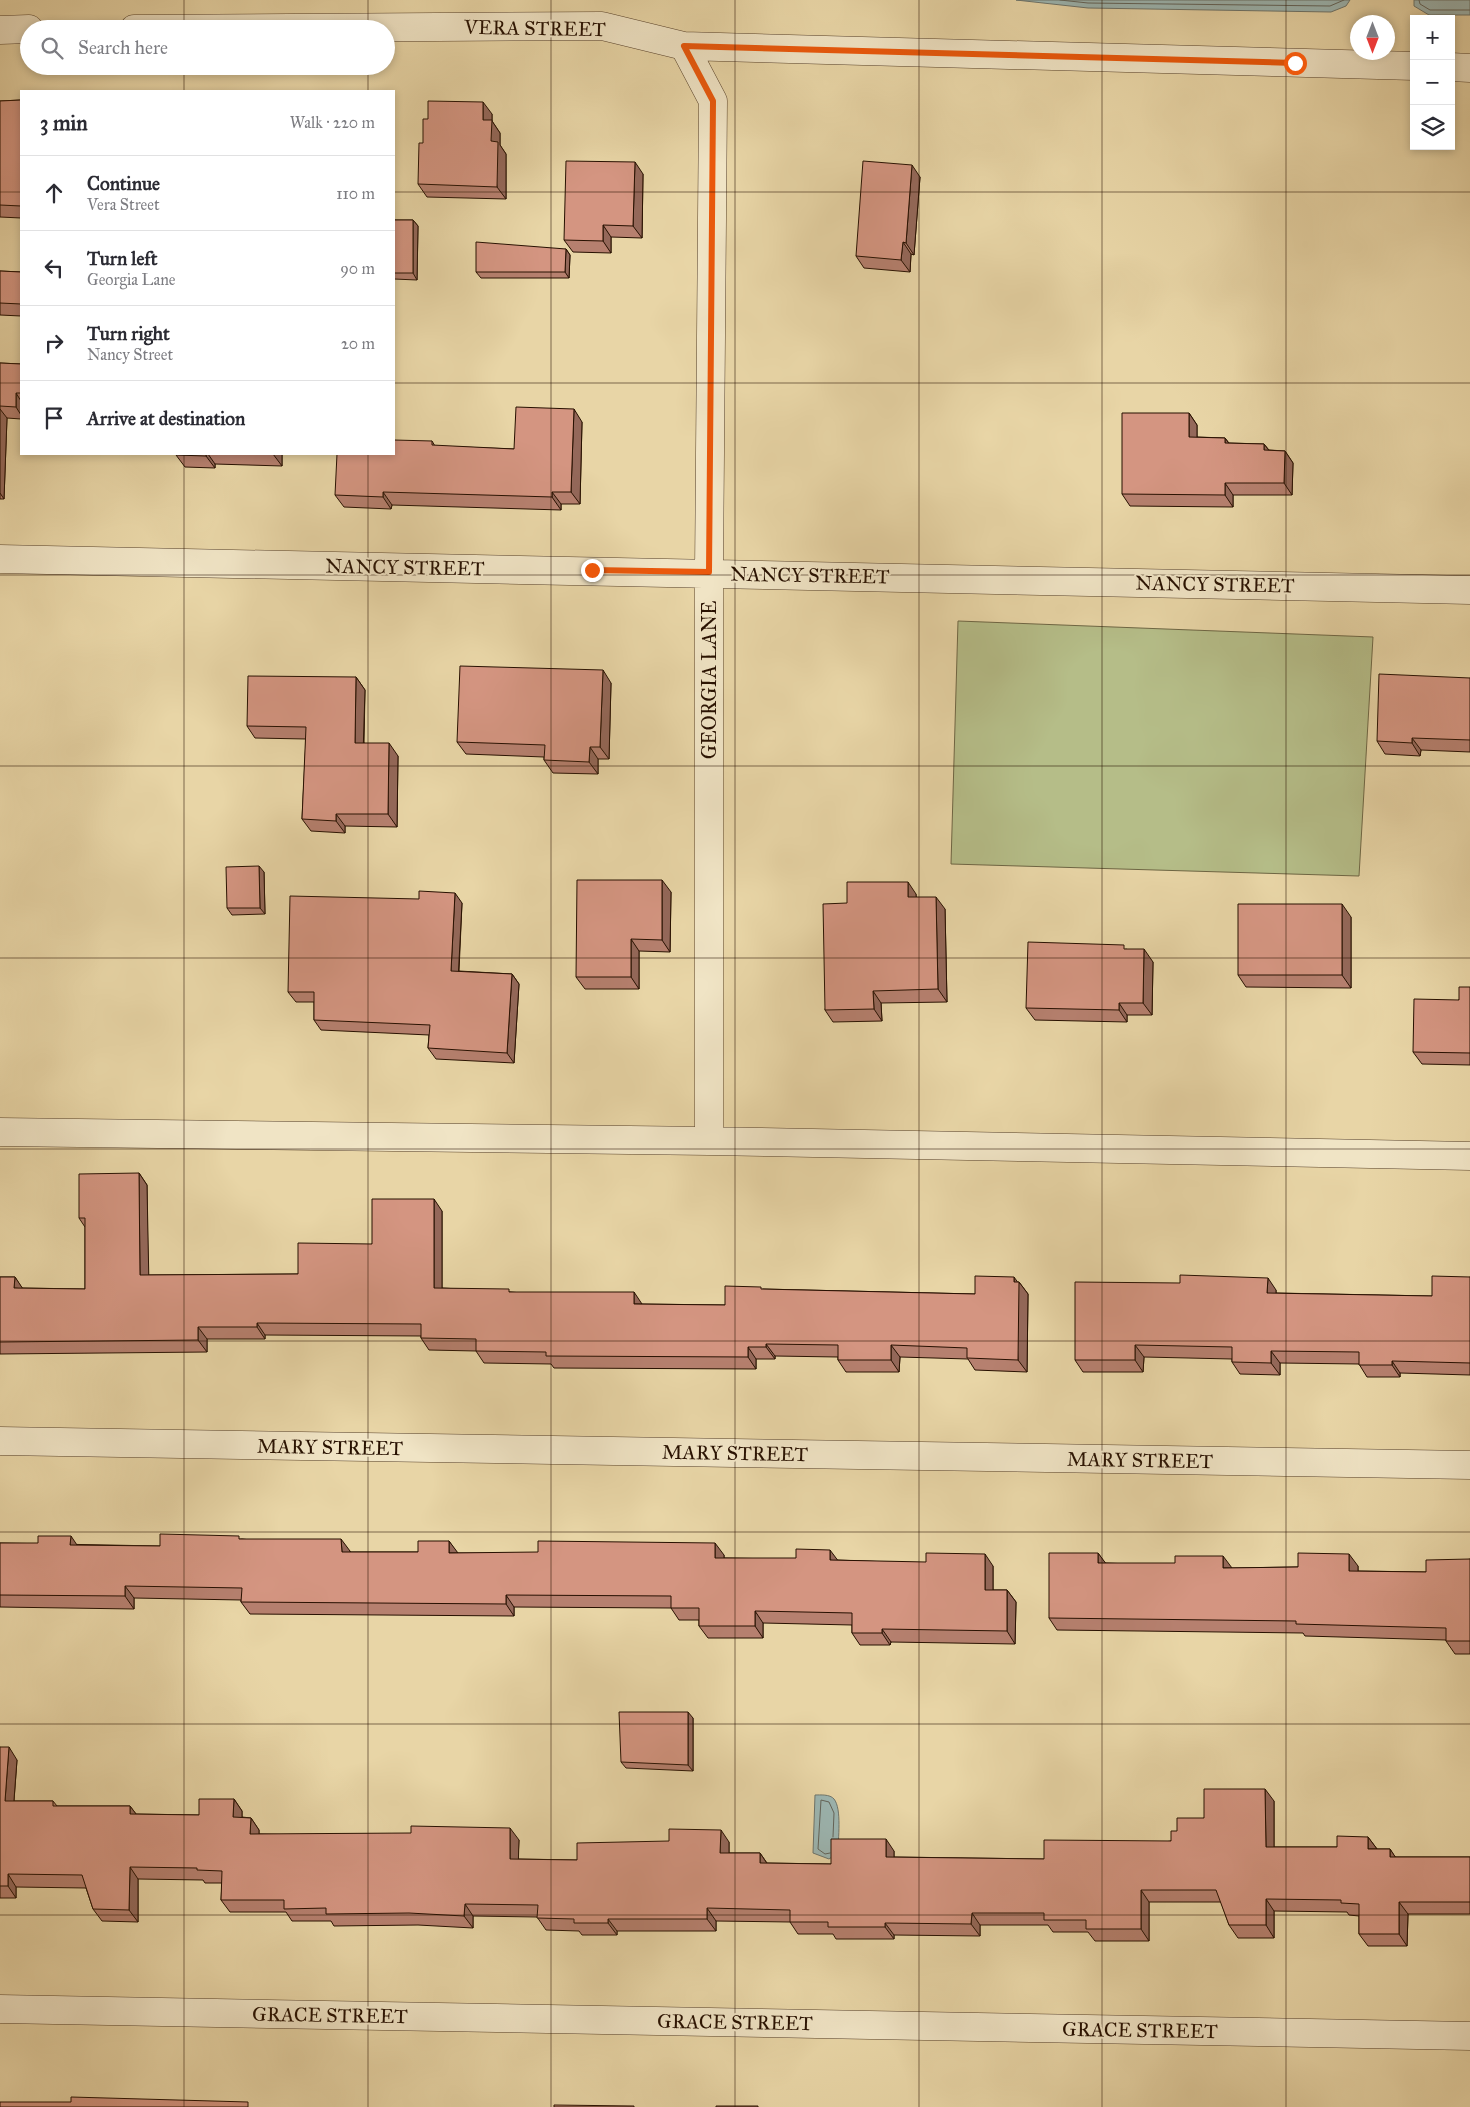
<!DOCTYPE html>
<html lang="en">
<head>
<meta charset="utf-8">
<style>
  body { margin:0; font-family:"IM FELL Great Primer",serif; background:#f2f2f3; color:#2b2b33 }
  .controls { position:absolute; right:15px; top:15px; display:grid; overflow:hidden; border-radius:0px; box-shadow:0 2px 8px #0003 }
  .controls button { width:45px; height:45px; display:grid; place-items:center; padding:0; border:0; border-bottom:1px solid #e1e1e2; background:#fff; color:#2b2b33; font:25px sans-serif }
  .compass { position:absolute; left:1350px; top:15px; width:45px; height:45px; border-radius:50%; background:#fff; box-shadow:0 2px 8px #0003; rotate:180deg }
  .stop { position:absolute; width:15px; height:15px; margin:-11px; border:4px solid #ea580c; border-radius:50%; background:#fff }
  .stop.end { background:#ea580c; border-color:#fff; box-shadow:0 1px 5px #0008 }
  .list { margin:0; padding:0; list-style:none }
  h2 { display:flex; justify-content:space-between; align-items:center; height:65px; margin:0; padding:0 20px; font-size:21px }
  h2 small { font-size:16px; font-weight:400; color:#7c7c81 }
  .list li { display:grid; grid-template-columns:32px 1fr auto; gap:15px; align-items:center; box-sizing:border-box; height:75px; padding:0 20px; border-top:1px solid #e1e1e2 }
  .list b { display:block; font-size:19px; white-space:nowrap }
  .list p { margin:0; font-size:16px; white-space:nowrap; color:#7c7c81 }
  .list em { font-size:16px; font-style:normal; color:#7c7c81 }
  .icon { flex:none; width:28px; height:28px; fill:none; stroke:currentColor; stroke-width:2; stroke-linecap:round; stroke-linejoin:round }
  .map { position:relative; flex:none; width:1470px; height:2107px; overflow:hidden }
  .search { position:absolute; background:#fff; box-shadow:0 2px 8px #0003; left:20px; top:20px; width:375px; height:55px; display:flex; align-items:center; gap:12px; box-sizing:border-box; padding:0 18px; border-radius:28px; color:#7c7c81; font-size:19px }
  .panel { position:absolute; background:#fff; box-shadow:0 2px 8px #0003; left:20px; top:90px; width:375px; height:365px; border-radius:0px }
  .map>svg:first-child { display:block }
</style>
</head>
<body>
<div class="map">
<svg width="1470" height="2107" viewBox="0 0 1470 2107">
  <rect width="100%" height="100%" fill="#e8d5a6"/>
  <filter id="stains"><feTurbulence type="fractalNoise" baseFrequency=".004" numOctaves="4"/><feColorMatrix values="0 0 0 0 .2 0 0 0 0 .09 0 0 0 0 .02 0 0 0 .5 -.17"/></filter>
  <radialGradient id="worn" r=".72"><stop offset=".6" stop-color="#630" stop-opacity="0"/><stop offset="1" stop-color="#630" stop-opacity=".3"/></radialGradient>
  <path fill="#b5bd88" stroke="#6e6644" d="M958,621L1373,637L1359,876L951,864Z"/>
  <path fill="#9cb6b2" stroke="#6d746b" d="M1016,0H1350L1346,6L1331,12L1088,8Z
    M1414,0H1470V15H1429L1414,6Z
    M815,1795C820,1795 830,1794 834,1799C842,1809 838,1839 838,1853L829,1859L813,1853Z"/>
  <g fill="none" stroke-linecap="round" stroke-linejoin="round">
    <path stroke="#626359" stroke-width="1" d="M1060,0L1088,3L1330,6L1344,0
      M1419,0L1420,4L1430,10H1470
      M830,1853L825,1854L818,1849L821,1800L829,1802L834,1813L833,1837"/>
    <defs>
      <path id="minor" d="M134,29L602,26L684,46L1414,66
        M0,30L29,29
        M684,46L713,101L709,572V1141
        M1451,67L1470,68
        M0,559L1470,590
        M0,1132L709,1141L1470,1156
        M0,1441L1470,1465
        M0,2009L1470,2036"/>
    </defs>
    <use href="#minor" stroke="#57412a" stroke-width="29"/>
    <use href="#minor" stroke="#f0e4c5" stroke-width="28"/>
  </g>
  <path fill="#b6806f" stroke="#271000" d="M21,100V218L0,217V101Z
    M492,114V121L500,133V145L506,154V199L427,197L418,184Z
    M643,174L642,238L611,237V253L573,252L564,240Z
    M920,177L914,255L911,254L910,272L864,268L856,256Z
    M394,220H413L418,226L417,280L394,279Z
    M566,249L570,255L569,278H481L476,272Z
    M0,271L21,272V316L0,315Z
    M0,363L21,364V419L7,418L4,499H0Z
    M1189,413L1197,425V437L1225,438L1229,443L1264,444L1269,450L1285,451L1293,463L1292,495H1233V507L1130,506L1122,494Z
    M582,422L580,504H561V510L392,505L391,509L344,507L335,495L432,441L435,446L514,449Z
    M176,454H282V466L215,464V468L185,467L176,455Z
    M356,677L365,690L364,743L398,756L397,827L345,826V833L311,831L302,819L306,739L255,738L247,726Z
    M1470,678V752L1421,750L1420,756L1385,754L1377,741Z
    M611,683L609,759H598V774L553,773L544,760V757L466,754L457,742Z
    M264,872L265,914L232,915L227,908Z
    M671,892L670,952L639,951V989H585L576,977Z
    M916,894V897L945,909L947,1002L881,1003L882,1021L833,1022L825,1010L847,903Z
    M462,903L459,971L512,974L519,984L514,1063L436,1059L428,1048L429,1035L321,1030L314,1020V1002H296L288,992Z
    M1351,917V988L1246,987L1238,975Z
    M1126,949L1153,962L1152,1015H1127V1022L1035,1020L1026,1008Z
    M1470,987V1065L1422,1064L1413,1052Z
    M139,1173L147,1185L148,1275L298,1274L372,1244L442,1211V1288L511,1292L642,1304L725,1305L763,1289L975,1294L1019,1282L1028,1294L1027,1372L975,1370L968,1359L900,1357L899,1372H846L838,1360V1357L775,1356V1359H756V1369L554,1368L551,1364L484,1363L476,1351L429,1350L421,1338V1336L265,1335V1339H207V1352L0,1354V1277H15L22,1288L85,1289V1227L79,1218Z
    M1470,1277V1375L1400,1373V1377H1367L1359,1364L1280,1363V1375L1240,1374L1232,1362V1359L1144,1357L1143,1372H1083L1075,1360L1276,1290V1293L1432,1296Z
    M242,1539L350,1551V1552H418L449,1541L457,1553L724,1555V1558L837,1560L993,1566V1590H1007L1016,1602L1015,1644L891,1642L890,1645H860L852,1633V1625L763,1623V1638H708L699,1626V1620H679L671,1608L514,1607V1616L250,1614L241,1602V1600L134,1598V1609L0,1607V1543L160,1546Z
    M1098,1553L1105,1563L1232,1568L1358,1566V1571L1426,1572L1470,1559V1654H1455L1446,1641V1640L1305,1636L1303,1633L1057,1630L1049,1618Z
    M693,1718V1771L626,1768L621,1762Z
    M0,1747L17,1760L14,1801H53L57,1806H130L136,1814L199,1815L234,1799L242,1811V1817L251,1818L259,1830V1834L519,1840L518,1859L577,1860L729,1842V1853H760L767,1863L831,1864L894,1851V1857L1044,1859L1171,1841L1177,1831L1204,1818L1274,1801V1847H1337L1368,1837L1377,1849H1390L1395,1857H1470V1914H1408L1407,1946H1368L1359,1934V1916L1349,1915L1347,1912L1274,1911V1938H1238L1229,1925L1221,1902H1149V1941H1095L1088,1932H1053L1048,1925H980V1936L894,1935V1939H836L833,1934H798L790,1922L716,1921V1931H617V1935H582L579,1931L546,1930L537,1917L473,1916V1928L418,1925L334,1926L331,1921H292L286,1912H230L221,1900L222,1883H205L203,1880L138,1879V1922L102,1921L93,1909L86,1888L16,1887V1898H0Z"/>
  <path fill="#94685a" stroke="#271000" d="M483,102L492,114V121L500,133V145L506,154V199L497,187L491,141L483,120Z
    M635,162L643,174L642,238L633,226Z
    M912,165L920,177L914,255L906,243Z
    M413,220L418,226L417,280L413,273Z
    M603,225L611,237V253L603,241Z
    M903,242L911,254L910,272L901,260Z
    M566,249L570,255L569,278L565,272Z
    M16,393L21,401V415L16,407Z
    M0,409L7,418L4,499L0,493Z
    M574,409L582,422L580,504L571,492Z
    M1189,413L1197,425V449L1189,437Z
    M1225,438L1233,449L1225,443Z
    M1264,444L1273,456L1264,450Z
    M1285,451L1293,463L1292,495L1284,483Z
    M206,454H208L215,464V468L206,456Z
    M273,454H282V466Z
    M1225,483L1233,495V507L1225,495Z
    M383,492L392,505L391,509L383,497Z
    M552,492L561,504V510L552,497Z
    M603,670L611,683L609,759L600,747Z
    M356,677L365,690L363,755L355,743Z
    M1412,738L1421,750L1420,756L1412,743Z
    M389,743L398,756L397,827L388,814Z
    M590,747L598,759V774L589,762Z
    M336,814L345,826V833L336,821Z
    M259,866L264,872L265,914L260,908Z
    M662,880L671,892L670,952L662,940Z
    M908,882L916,894L917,909L908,897Z
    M455,893L462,903L458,981L451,971Z
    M936,897L945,909L947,1002L938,989Z
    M1342,904L1351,917V988L1342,975Z
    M631,939L639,951V989L631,977Z
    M1144,949L1153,962L1152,1015L1143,1003Z
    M512,974L519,984L514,1063L507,1053Z
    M873,991L881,1003L882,1021L874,1009Z
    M1119,1003L1127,1015V1022L1119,1010Z
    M139,1173L147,1185L149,1287L140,1275Z
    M434,1199L442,1211V1300L434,1288Z
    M15,1277L23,1289L14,1288Z
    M1014,1277L1019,1284V1282L1028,1294L1027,1372L1018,1360Z
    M1268,1278L1276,1290V1305L1267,1293Z
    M634,1292L642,1304H634Z
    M257,1323L265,1335V1339L257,1327Z
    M198,1327L207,1339V1352L198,1340Z
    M766,1344L775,1356V1359L766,1347Z
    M891,1345L900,1357L899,1372L891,1360Z
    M1135,1345L1144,1357L1143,1372L1135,1360Z
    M748,1347L756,1359V1369L748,1357Z
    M1271,1351L1280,1363V1375L1271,1363Z
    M1392,1361L1400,1373V1377L1392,1365Z
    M71,1536L79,1548L70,1545Z
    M341,1539L350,1551V1564L342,1552Z
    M449,1541L458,1553H449Z
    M715,1543L724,1555V1571L715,1558Z
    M830,1550L839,1562L830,1560Z
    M1098,1553L1107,1565L1098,1563Z
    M985,1554L993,1566V1602L985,1590Z
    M1349,1554L1358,1566V1583L1349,1571Z
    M1223,1556L1232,1568H1223Z
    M125,1586L134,1598V1609L125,1596Z
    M1007,1590L1016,1602L1015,1644L1007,1631Z
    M506,1595L514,1607V1616L506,1604Z
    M755,1611L763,1623V1638L755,1626Z
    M882,1629L891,1642L890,1645L882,1633Z
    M688,1712L693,1718V1771L688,1765Z
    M9,1747L17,1760L13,1813L5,1801Z
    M1265,1789L1274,1801V1859L1266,1847Z
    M234,1799L242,1811V1829L233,1817Z
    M130,1806L139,1818L130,1814Z
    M251,1818L259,1830V1846L250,1834Z
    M510,1828L519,1840L518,1871L510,1859Z
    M721,1830L729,1842V1865L720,1853Z
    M1368,1837L1377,1849H1368Z
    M886,1839L894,1851V1869L886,1857Z
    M1390,1849L1398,1861L1390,1857Z
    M760,1853L768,1865L760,1863Z
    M130,1867L138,1879V1922L129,1910Z
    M8,1874L16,1887V1898L8,1886Z
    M1141,1890L1149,1902V1941L1141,1929Z
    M1266,1899L1274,1911V1938L1266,1925Z
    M1399,1902L1408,1914L1407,1946L1399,1934Z
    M465,1904L473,1916V1928L464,1916Z
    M707,1908L716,1921V1931L707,1919Z
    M972,1913L980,1925V1936L971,1924Z
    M608,1919L617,1931V1935L608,1923Z
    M885,1923L894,1935V1939L885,1927Z"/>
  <path fill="#d49581" stroke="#271000" d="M21,100V206L0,205V101Z
    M428,101L483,102V120H492L491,141L498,142L497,187L418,184L419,143H423V119H428Z
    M566,161L635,162L633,226L603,225V241L564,240Z
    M863,161L912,165L906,243L903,242L901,260L856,256Z
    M394,220H413V273H394Z
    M476,242L566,249L565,272H476Z
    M0,271L21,272V304L0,303Z
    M0,363L21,364V393H16V407L0,406Z
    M516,407L574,409L571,492H552V497L383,492V497L335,495L337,454H394V440L432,441V445L514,449Z
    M1122,413H1189V437L1225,438V443L1264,444V450L1285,451L1284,483H1225V495L1122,494Z
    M176,454H206V456L176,455Z
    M460,666L603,670L600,747H590L589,762L544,760L545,745L457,742Z
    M1379,674L1470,678V740L1412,738V743L1377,741Z
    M248,676L356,677L355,743H389L388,814H336V821L302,819L306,727L247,726Z
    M259,866L260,908H227L226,867Z
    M577,880H662V940L631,939V977H576Z
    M847,882H908V897H936L938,989L873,991L874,1009L825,1010L823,904L847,903Z
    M419,891L455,893L451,971L512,974L507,1053L428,1048L430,1025L314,1020V992H288L290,896L419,899Z
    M1238,904H1342V975H1238Z
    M1028,942L1124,945V949H1144L1143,1003H1119V1010L1026,1008Z
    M1459,987H1470V1053L1413,1052L1414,999L1459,1000Z
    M139,1173L140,1275L298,1274V1243L372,1244V1199H434V1288L509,1289V1292H634V1304L725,1305V1286L761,1287V1289L975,1294V1276L1014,1277V1282H1019L1018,1360L967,1358V1348L891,1345V1360H838V1345L766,1344V1347H748V1357L546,1356V1352L476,1351V1339L421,1338V1324L257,1323V1327H198V1340L0,1342V1277H15L14,1288L85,1289V1218H79V1174Z
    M1180,1275L1268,1278L1267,1293L1432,1296V1276L1470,1277V1363L1392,1361V1365H1359V1352L1271,1351V1363L1232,1362V1347L1135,1345V1360H1075V1282L1180,1283Z
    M160,1534L239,1536V1539H341L342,1552H418V1541H449V1553L538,1552V1541L715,1543V1558H796V1549L830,1550V1560L926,1562V1553L985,1554V1590H1007V1631L882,1629V1633H852V1613L755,1611V1626H699V1608H671V1596L506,1595V1604L241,1602L242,1588L125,1586V1596L0,1595V1543H38V1536H71L70,1545L160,1546Z
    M1049,1553H1098V1563H1175V1556H1223V1568L1298,1567V1553L1349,1554V1571L1426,1572V1560L1470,1559V1641H1446V1628L1296,1624V1621L1049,1618Z
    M619,1712H688V1765L621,1762Z
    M0,1747H9L5,1801H53V1806H130V1814L199,1815V1799H234L233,1817L251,1818L250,1834L411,1833V1826L510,1828V1859L577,1860V1843L669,1841V1829L721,1830L720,1853H760V1863L831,1864V1839H886V1857L1044,1859V1840L1171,1841V1831H1177V1818H1204V1789H1265L1266,1847H1337V1836L1368,1837V1849H1390V1857H1470V1902H1399V1934H1359V1904L1341,1903V1900L1266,1899V1925H1229L1216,1890H1141V1929H1086V1920H1044V1913H972L971,1924L885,1923V1927H828V1922H790V1910L707,1908V1919H608V1923H574V1919L537,1918L538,1905L465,1904L464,1916L409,1913L326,1914V1908L284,1909V1900H221L222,1871L197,1870V1868L130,1867L129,1910L93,1909L82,1875L8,1874V1886H0Z
    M71,2097L248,2102V2107H0V2102H71Z
    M554,2105L634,2106V2107H554Z
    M716,2106H758V2107H716Z"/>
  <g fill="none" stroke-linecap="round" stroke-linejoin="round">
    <path stroke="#ea580c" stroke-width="6" d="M592,570L709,572L713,101L684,46L1295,63"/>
  </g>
  <path fill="none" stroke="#271000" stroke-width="1" stroke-opacity="0.55" d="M184,0V29M368,0V29M551,0V2107M735,0V2107M919,0V2107M1102,0V2107M1286,0V2107M184,66V91M368,66V91M0,192H21M394,192H1470M0,383H21M394,383H1470M184,454V2107M368,454V2107M0,575H1470M0,766H1470M0,958H1470M0,1149H1470M0,1341H1470M0,1532H1470M0,1724H1470M0,1915H1470"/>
  <g text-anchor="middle" stroke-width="4" stroke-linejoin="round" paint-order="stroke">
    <g font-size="20" fill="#271000" stroke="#f0e4c5">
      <text transform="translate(535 28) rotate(1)" y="7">VERA STREET</text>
      <text transform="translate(405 567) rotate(1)" y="7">NANCY STREET</text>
      <text transform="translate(810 575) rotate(1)" y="7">NANCY STREET</text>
      <text transform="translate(1215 584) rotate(1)" y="7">NANCY STREET</text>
      <text transform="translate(709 680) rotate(-90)" y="7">GEORGIA LANE</text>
      <text transform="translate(330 1447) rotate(1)" y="7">MARY STREET</text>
      <text transform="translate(735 1453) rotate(1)" y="7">MARY STREET</text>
      <text transform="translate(1140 1460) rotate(1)" y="7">MARY STREET</text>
      <text transform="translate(330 2015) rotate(1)" y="7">GRACE STREET</text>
      <text transform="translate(735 2022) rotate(1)" y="7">GRACE STREET</text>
      <text transform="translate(1140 2030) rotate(1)" y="7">GRACE STREET</text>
    </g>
  </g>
  <rect width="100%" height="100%" filter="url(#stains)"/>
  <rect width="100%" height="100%" fill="url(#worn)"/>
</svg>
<div class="controls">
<button>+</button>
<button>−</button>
<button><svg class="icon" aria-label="layers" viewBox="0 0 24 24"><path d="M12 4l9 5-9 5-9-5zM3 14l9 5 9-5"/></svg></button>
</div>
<svg class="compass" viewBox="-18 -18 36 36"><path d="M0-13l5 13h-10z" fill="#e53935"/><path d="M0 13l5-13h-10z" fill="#7c7c81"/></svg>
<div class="stop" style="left:1295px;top:63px"></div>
<div class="stop end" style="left:592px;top:570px"></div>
<div class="search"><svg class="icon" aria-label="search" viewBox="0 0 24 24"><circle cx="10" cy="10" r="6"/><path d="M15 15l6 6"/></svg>Search here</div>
<section class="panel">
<h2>3 min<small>Walk · 220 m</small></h2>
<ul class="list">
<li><svg class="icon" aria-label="ahead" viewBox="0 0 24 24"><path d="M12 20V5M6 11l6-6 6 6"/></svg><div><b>Continue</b><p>Vera Street</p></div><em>110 m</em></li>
<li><svg class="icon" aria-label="left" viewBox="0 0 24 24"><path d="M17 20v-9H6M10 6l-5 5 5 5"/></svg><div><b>Turn left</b><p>Georgia Lane</p></div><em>90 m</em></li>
<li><svg class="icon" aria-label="right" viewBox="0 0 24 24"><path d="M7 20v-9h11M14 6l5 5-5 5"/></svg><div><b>Turn right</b><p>Nancy Street</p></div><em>20 m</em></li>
<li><svg class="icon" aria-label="arrive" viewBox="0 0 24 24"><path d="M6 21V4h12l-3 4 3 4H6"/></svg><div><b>Arrive at destination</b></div></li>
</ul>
</section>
</div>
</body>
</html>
